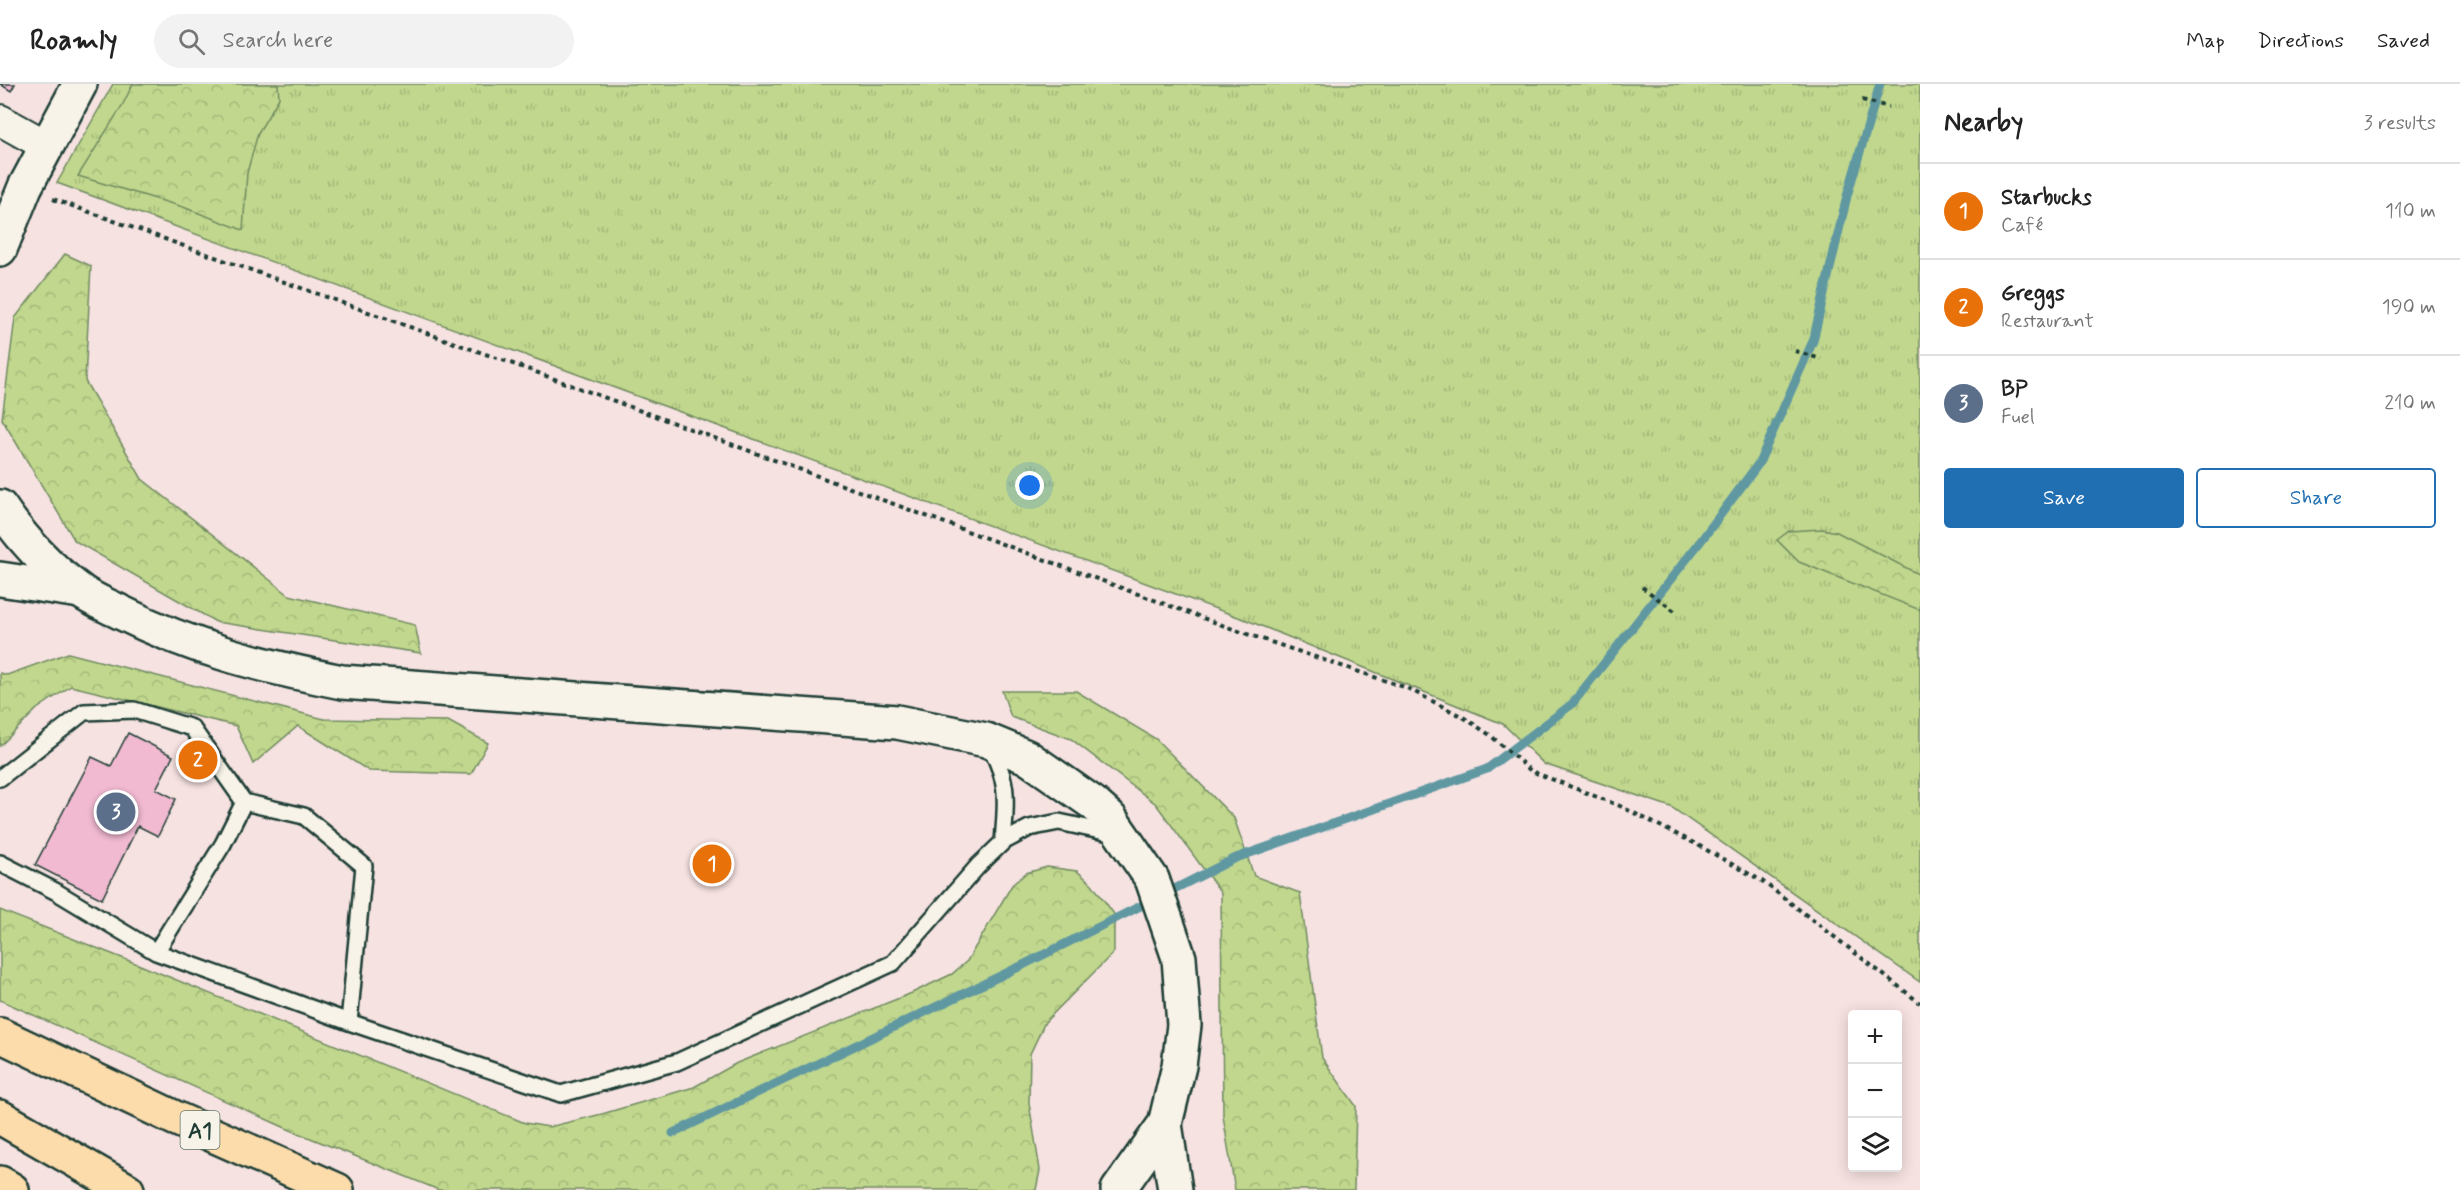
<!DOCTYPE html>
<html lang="en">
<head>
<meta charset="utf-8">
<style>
  body { margin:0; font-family:Mynerve,sans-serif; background:#f2f2f2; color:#222 }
  .controls { position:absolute; right:18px; bottom:18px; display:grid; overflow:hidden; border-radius:6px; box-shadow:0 3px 15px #0003 }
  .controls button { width:54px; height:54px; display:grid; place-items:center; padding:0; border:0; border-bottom:2px solid #e0e0e0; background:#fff; color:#222; font:30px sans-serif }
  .you { position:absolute; left:1030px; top:402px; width:21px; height:21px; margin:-15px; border:4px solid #fff; border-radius:50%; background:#1a73e8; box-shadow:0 0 0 9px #1a73e833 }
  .badge { display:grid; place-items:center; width:39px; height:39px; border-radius:50%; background:#1f6fb2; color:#fff; font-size:20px; font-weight:700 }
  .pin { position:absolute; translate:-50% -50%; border:3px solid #fff; box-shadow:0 2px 6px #0006 }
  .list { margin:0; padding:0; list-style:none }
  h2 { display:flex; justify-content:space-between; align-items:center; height:78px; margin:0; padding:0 24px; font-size:26px }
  h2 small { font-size:20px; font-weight:400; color:#767676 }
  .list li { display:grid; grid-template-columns:39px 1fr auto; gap:18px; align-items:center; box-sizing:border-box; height:96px; padding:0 24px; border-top:2px solid #e0e0e0 }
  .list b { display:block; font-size:22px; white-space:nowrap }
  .list p { margin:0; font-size:20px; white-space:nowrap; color:#767676 }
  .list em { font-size:20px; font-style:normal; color:#767676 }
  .actions { display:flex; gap:12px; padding:18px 24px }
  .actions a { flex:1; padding:14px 0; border:2px solid #1f6fb2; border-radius:6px; text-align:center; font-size:21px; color:#1f6fb2 }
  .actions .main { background:#1f6fb2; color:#fff }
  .icon { flex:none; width:33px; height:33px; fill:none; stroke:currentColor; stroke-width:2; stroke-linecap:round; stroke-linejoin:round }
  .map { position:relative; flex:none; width:1920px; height:1106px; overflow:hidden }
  header { display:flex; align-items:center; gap:36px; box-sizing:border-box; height:84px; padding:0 30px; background:#fff; border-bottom:2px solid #e0e0e0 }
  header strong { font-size:28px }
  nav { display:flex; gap:33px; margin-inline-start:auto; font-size:21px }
  .search { width:420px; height:54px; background:#f2f2f2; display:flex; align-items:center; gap:15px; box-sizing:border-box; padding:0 21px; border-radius:33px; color:#767676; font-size:22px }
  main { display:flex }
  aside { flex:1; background:#fff }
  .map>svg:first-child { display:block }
</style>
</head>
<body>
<header>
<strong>Roamly</strong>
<div class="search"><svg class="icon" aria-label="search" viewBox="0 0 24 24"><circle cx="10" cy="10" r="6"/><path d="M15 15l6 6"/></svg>Search here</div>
<nav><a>Map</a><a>Directions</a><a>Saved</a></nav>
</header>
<main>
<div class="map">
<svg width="1920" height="1106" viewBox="0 0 1920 1106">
  <defs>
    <pattern id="grass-tufts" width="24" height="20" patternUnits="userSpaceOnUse" patternTransform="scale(1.5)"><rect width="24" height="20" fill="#c0d78d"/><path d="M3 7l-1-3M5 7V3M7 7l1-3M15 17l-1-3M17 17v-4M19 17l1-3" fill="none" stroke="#a5b97a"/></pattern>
    <pattern id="forest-crowns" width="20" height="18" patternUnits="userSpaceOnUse" patternTransform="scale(1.5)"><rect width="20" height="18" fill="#c0d78d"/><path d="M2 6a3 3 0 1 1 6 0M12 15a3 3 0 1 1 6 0" fill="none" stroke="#a5b97a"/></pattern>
  </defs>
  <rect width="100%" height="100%" fill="#f6e2e1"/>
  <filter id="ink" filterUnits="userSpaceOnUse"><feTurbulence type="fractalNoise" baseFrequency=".0167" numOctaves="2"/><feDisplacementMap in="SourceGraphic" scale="12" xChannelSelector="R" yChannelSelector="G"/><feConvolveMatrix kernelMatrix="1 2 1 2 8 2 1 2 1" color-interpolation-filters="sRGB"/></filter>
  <g filter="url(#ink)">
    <path fill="url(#grass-tufts)" stroke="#708a60" stroke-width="1.5" d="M113,0H1920V898L1671,723L1544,680L1503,640L1249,537L57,99Z"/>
    <path fill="url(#forest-crowns)" stroke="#708a60" stroke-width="1.5" d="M133,0H278L279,14L258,49L247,89L243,146L183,123L78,92L122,22Z
      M65,170L91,182L85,297L142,395L289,511L415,541L421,569L216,538L75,457L2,335L15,234Z
      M1822,445L1837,448L1920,491V526L1799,478L1777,456L1789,447Z
      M68,569L324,635L448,637L488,659L471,690L369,687L298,642L253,680L236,642L71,602L37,625L0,662V589L7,591Z
      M1002,607H1076L1156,655L1234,734L1254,792L1300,809L1322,974L1356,1022L1354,1106H1235L1223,1032L1221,809L1156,720L1071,655L1011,633Z
      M1047,783L1077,787L1092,800L1114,830V868L1045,938L1030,970L1029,1019L1040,1086L1036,1106H439L288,1045L0,916V826L140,881L525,1039L549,1043L602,1030L694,1003L737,979L912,909L952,890L967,877L1012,801L1026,789Z"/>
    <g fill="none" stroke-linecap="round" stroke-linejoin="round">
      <path stroke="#6098a2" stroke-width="9" d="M673,1049L1021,882L1236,774L1487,685L1572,620L1700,458L1759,379L1813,257L1847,112L1880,0"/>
    </g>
    <path fill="#f2bad1" stroke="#1f3d34" stroke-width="1.5" d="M0,0H15L11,7Z
      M128,649L173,672L156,705L176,715L158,752L138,742L102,815L35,781L92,673L111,682Z"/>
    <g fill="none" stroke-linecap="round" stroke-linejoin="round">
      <defs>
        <path id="service" d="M989,661C1010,698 1006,718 1003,758
          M0,694L84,628L134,626L192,644L244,718L304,732L364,782L349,938
          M0,779L55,807L156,868L349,938L561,1010L677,978L893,879L978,782L1003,758L1029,744L1059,738L1119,751
          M156,868L223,760L244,718"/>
        <path id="minor" d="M0,36L47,62"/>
        <path id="secondary" d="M0,165L25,103L80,0
          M0,423C20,453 50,485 79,506C90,515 106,521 120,528C193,565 263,582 342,598L897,638L986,656L1027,673L1093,719L1110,734L1152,795L1179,874L1184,941L1179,982L1165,1040L1118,1106
          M0,495L80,507
          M1165,1040L1175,1106"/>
        <path id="primary" d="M0,951L177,1035L337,1106"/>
        <path id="trunk" d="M0,1033L127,1106
          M0,1099L12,1106"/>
      </defs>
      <use href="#service" stroke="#1f3d34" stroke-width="20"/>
      <use href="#minor" stroke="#1f3d34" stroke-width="34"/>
      <use href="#secondary" stroke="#1f3d34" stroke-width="38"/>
      <use href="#primary" stroke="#1f3d34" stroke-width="38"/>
      <use href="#trunk" stroke="#1f3d34" stroke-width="38"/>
      <path stroke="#1f3d34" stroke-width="4" stroke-dasharray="4.5 4.5" stroke-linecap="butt" d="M1862,16L1889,23
        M53,115L530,286L1241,548L1407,604L1463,633L1490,651L1531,687L1620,722L1696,760L1762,797L1920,919
        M1795,267L1821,275
        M1642,503L1676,528"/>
      <use href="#service" stroke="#f7f3e8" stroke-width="15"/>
      <use href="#minor" stroke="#f7f3e8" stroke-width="30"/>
      <use href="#secondary" stroke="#f7f3e8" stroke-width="33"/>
      <use href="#primary" stroke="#fddcac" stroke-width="33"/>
      <use href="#trunk" stroke="#fddcac" stroke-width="33"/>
    </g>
  </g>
  <g text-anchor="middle" stroke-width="6" stroke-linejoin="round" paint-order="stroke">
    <rect fill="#f7f3e8" stroke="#60746a" stroke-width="1.5" x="180.5" y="1027" width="39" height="38" rx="4.5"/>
    <g font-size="22" font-weight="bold" fill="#1f3d34">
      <text x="200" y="1054">A1</text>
    </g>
  </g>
</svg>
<div class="controls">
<button>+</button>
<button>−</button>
<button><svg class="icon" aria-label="layers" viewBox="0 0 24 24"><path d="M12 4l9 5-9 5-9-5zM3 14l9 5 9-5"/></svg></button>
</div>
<div class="you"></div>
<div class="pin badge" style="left:712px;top:780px;background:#e8710a">1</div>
<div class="pin badge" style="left:198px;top:676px;background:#e8710a">2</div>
<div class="pin badge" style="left:116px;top:728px;background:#5c6f8a">3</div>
</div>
<aside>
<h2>Nearby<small>3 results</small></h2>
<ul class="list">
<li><span class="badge" style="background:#e8710a">1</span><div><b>Starbucks</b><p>Café</p></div><em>110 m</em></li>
<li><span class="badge" style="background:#e8710a">2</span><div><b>Greggs</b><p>Restaurant</p></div><em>190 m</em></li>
<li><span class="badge" style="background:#5c6f8a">3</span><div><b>BP</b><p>Fuel</p></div><em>210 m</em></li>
</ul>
<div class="actions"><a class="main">Save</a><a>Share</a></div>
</aside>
</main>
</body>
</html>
